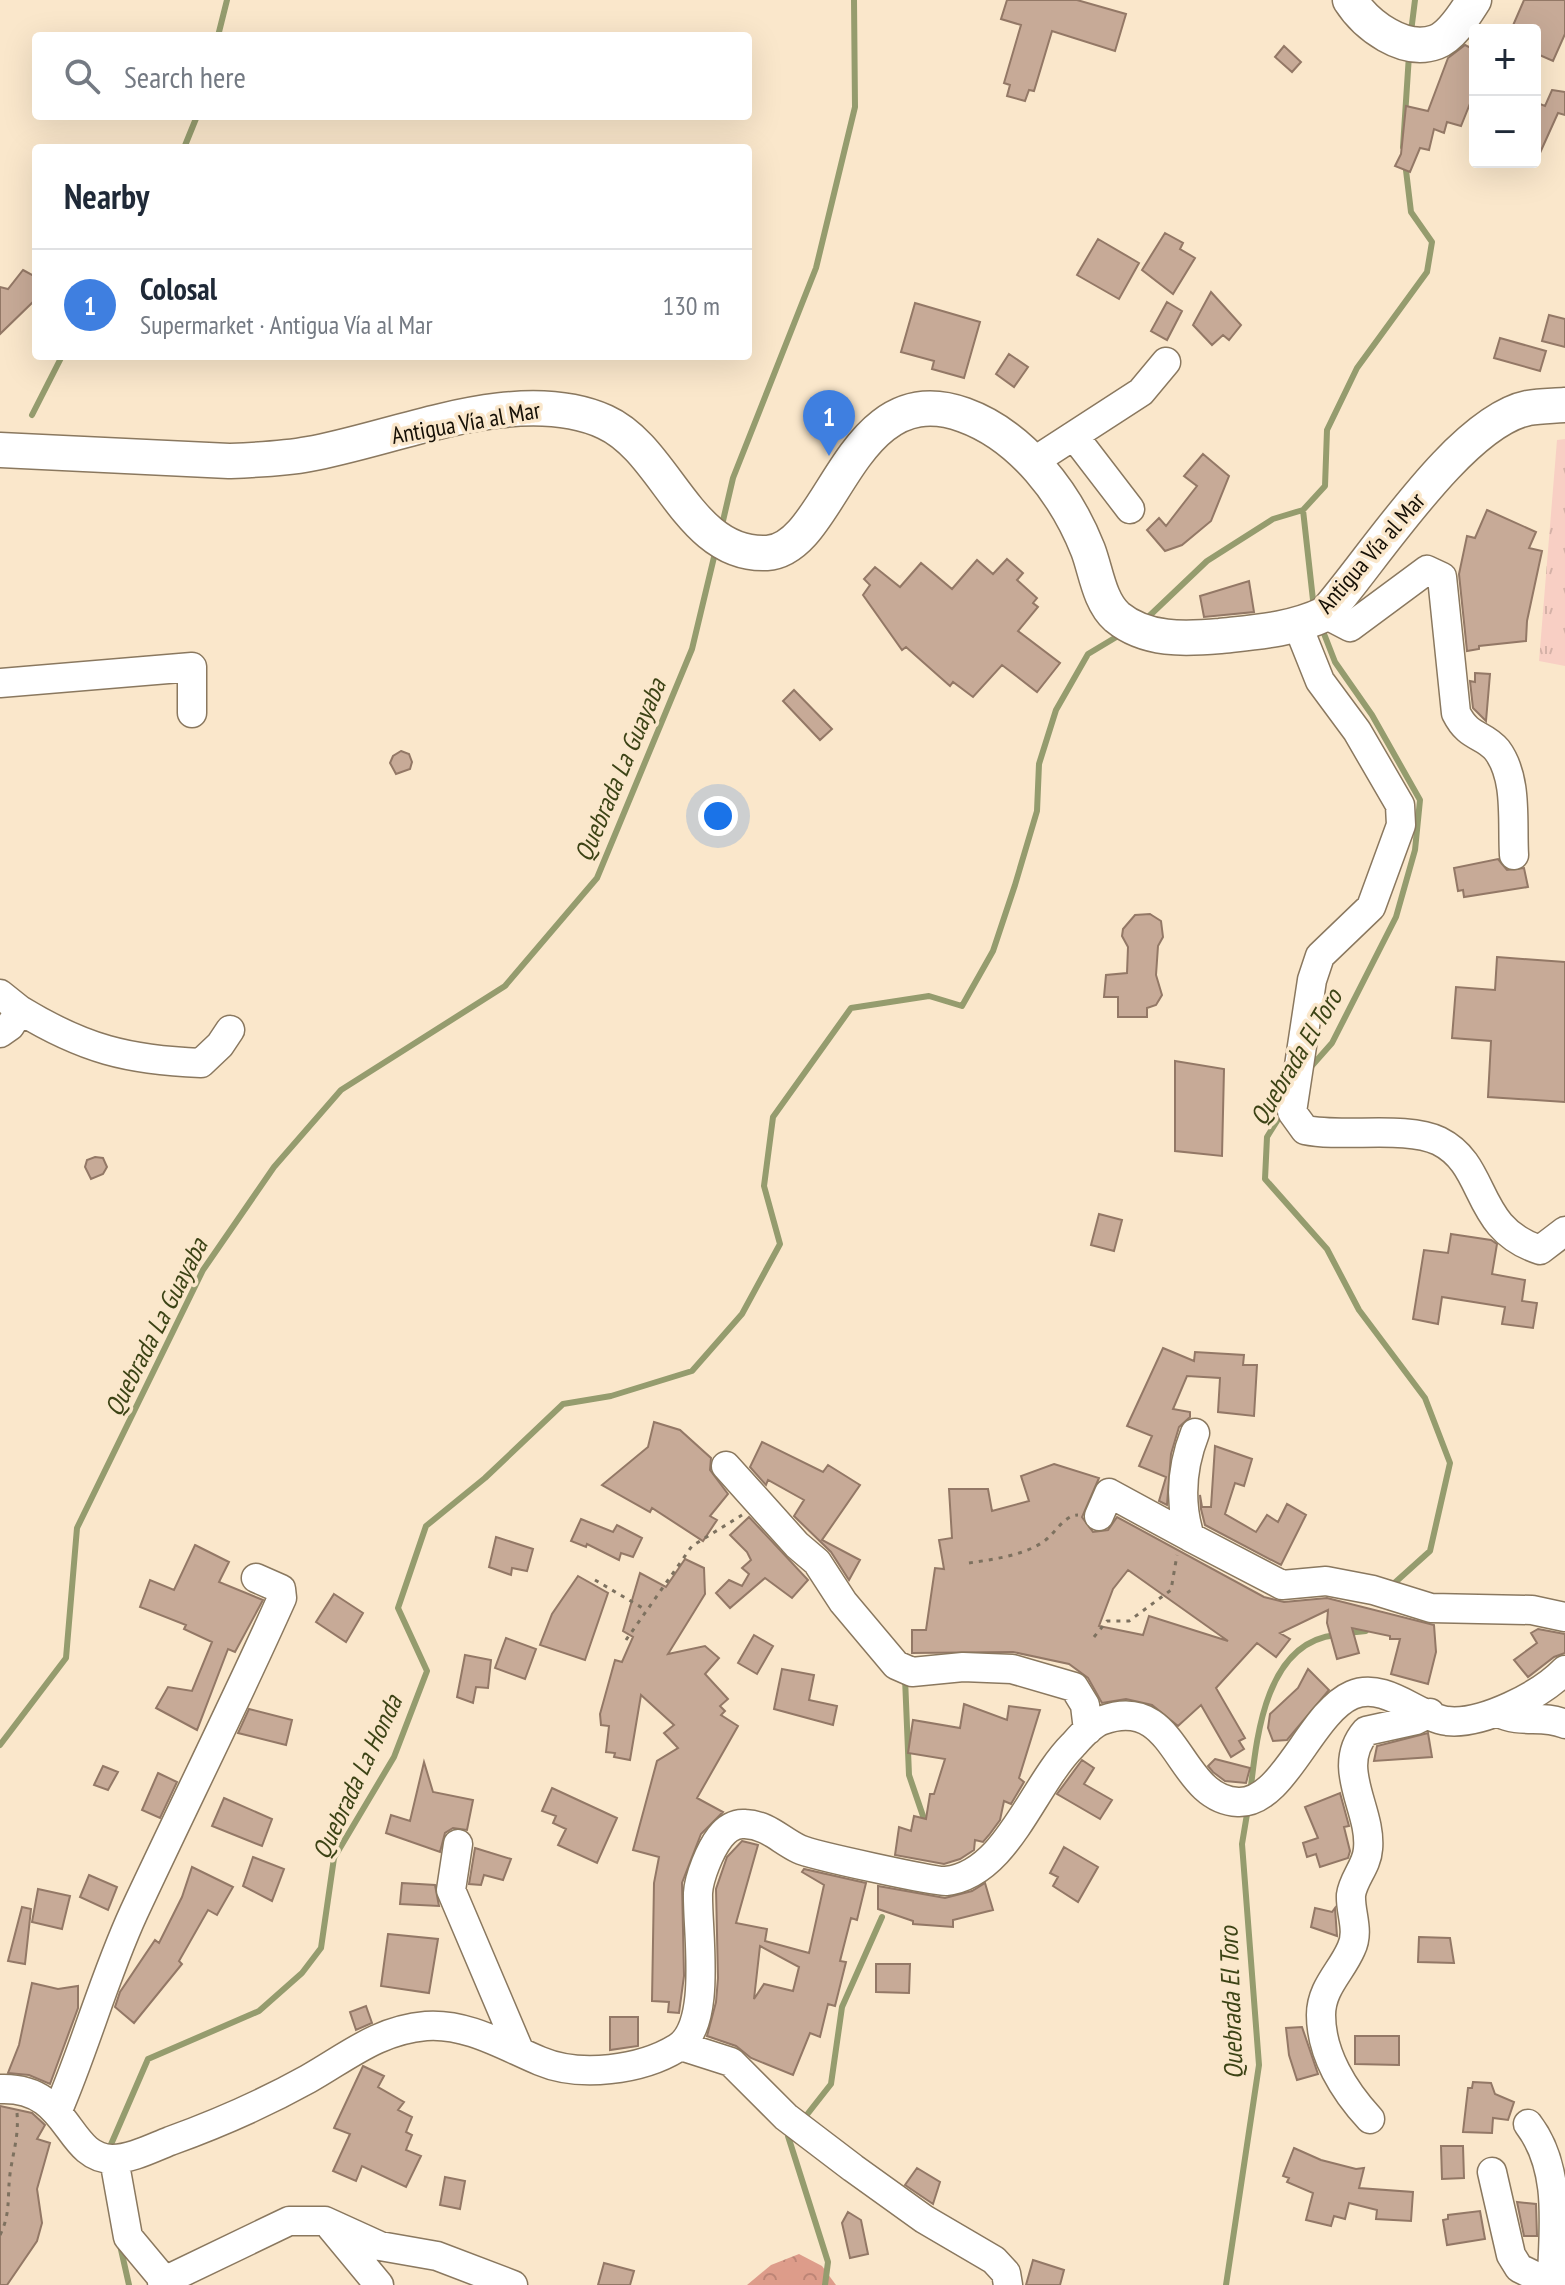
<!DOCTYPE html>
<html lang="en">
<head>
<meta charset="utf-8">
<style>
  body { margin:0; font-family:"PT Sans Narrow",sans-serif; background:#f2f2f3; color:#1f2937 }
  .controls { position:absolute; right:24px; top:24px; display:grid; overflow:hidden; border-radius:8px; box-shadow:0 8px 32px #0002 }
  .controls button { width:72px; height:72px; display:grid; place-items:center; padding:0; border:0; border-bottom:2px solid #e0e1e3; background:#fff; color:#1f2937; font:40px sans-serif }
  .you { position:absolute; left:718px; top:816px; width:28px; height:28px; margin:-20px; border:6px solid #fff; border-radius:50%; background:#1a73e8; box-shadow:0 0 0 12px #1a73e833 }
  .badge { display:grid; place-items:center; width:52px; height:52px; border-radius:50%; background:#0b8043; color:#fff; font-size:26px; font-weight:700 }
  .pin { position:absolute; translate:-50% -66px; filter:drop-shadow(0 2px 4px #0008) }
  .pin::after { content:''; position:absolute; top:42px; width:28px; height:24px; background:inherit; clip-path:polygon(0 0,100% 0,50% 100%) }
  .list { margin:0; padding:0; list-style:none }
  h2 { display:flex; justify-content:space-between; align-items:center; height:104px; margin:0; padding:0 32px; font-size:34px }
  h2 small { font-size:26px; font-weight:400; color:#747a83 }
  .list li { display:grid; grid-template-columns:52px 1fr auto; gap:24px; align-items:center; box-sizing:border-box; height:112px; padding:0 32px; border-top:2px solid #e0e1e3 }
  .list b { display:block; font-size:30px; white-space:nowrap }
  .list p { margin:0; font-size:26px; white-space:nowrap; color:#747a83 }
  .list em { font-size:26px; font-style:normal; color:#747a83 }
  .icon { flex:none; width:44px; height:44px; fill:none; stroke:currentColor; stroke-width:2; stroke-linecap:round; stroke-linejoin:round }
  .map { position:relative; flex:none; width:1565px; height:2285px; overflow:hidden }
  .search { position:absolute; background:#fff; box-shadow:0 8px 32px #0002; left:32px; top:32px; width:720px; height:88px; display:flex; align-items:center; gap:20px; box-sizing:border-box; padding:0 28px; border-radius:8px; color:#747a83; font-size:30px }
  .panel { position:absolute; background:#fff; box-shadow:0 8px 32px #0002; left:32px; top:144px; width:720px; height:216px; border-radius:8px }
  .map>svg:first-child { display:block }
</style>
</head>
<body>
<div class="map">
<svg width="1565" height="2285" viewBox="0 0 1565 2285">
  <defs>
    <pattern id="forest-crowns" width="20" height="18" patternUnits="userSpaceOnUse" patternTransform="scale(2)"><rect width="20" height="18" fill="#dd9c8a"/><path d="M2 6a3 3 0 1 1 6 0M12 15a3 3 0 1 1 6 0" fill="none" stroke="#bd8576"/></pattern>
    <pattern id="park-tufts" width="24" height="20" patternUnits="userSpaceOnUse" patternTransform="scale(2)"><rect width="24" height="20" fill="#f8cfc4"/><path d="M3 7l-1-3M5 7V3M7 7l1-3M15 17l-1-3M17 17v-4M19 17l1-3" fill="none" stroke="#d4b1a7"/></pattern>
  </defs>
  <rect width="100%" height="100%" fill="#fae7cb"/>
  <path fill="url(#forest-crowns)" d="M799,2254L822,2266L836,2285H747L771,2265Z"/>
  <path fill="url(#park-tufts)" d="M1565,439V666L1539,661L1557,440Z"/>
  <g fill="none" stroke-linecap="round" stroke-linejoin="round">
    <path stroke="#959c6e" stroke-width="6" d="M1411,32L1415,0
      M218,36L227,0
      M1403,147L1409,55
      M184,148L197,116
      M32,415L62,356
      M1303,510L1314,609
      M722,525L733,478L816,268L855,107L854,0
      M1145,620L1207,561L1273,519L1303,510L1325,486L1327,430L1357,368L1427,272L1432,242L1411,212L1405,162
      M1309,1069L1332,1043L1396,917L1415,850L1420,800L1372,715L1335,662L1321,626
      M1282,1113L1267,1137L1265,1179L1327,1249L1359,1310L1425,1398L1450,1463L1430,1551L1390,1587
      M1347,1633L1366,1631L1368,1626
      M905,1678L909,1775L923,1816
      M0,1745L66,1658L77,1528L203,1270L274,1167L341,1090L505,986L597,878L692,649L715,553
      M1251,1786C1257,1733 1267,1642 1336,1635
      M802,2121L831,2084L842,2007L882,1917
      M788,2136L828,2262L825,2285
      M109,2149L148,2059L259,2011L302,1973L321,1948L334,1858L394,1757L427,1671L398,1608L426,1526L485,1478L563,1404L611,1396L692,1371L742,1314L780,1244L764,1186L773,1117L851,1008L929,996L962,1006L993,951L1015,885L1037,811L1039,764L1056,710L1088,654L1118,636
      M120,2245L129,2285
      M1226,2285L1259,2065L1242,1844L1247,1814"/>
  </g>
  <path fill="#c7aa97" stroke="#937866" stroke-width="2" fill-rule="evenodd" d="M1007,0H1077L1126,14L1115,51L1052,31L1034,91L1029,90L1025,101L1007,96L1010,85L1004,83L1021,25L1001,19Z
    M1524,0H1565V34L1553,61L1535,53V30H1511Z
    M1465,45L1475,50V91L1461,126L1447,122L1444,133L1434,129L1429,150L1420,148L1410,172L1395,166L1401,154L1406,106L1428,111L1448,58Z
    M1284,46L1301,62L1292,72L1275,57Z
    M1552,90L1565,92V115L1558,113L1535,164V102L1545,106Z
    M1165,233L1183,243L1180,249L1195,258L1173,294L1142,270Z
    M1098,239L1139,263L1119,299L1077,275Z
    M23,270L36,277V299L0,334V287L8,289Z
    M1211,292L1241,325L1229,340L1223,335L1212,345L1193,325Z
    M1167,302L1182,311L1167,340L1151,331Z
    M915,303L980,322L964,378L932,369L934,361L901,352Z
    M1549,315L1565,319V347L1542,341Z
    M1500,338L1546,351L1540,371L1494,358Z
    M1009,354L1028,367L1014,387L996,374Z
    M1203,454L1229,476L1211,521L1182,545L1165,551L1147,530L1159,518L1166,526L1197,486L1184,476Z
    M1487,510L1536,532L1529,548L1542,551L1527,621L1526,641L1479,646V649L1467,651L1459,574L1467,536L1475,538Z
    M1007,559L1023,573L1017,580L1037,598L1033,603L1038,607L1018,631L1060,663L1037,692L1002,665L973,697L953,682L950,686L906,647L902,650L863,595L870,585L864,579L875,567L900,587L921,563L952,589L977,560L993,574Z
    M1249,581L1254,612L1204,617L1200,596Z
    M1475,673L1490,674L1486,721L1473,708L1470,681L1475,682Z
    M794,690L832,729L820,740L783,701Z
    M401,751L409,754L412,762L410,769L396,774L390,763L393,756Z
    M1498,859L1507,870L1524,868L1528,887L1464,897L1463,890L1458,891L1454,868Z
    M1150,914L1161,921L1163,937L1158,946L1156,975L1162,995L1156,1005L1147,1008V1017H1118V997H1104L1106,975L1127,973L1128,947L1122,936L1123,929L1135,915Z
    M1497,957L1565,962V1102L1488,1097L1491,1041L1452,1038L1456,987L1495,990Z
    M1175,1061L1224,1069L1222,1156L1175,1151Z
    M95,1157L103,1158L107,1167L103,1174L91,1179L85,1167L87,1160Z
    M1099,1214L1122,1220L1114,1251L1091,1245Z
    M1451,1234L1491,1240L1497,1244L1492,1274L1525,1280L1522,1301L1537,1303L1533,1328L1502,1324L1505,1307L1442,1297L1438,1324L1413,1319L1424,1250L1448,1253Z
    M1163,1348L1194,1361L1195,1352L1244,1355L1243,1365H1257L1254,1416L1218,1412L1220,1378L1187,1376L1173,1409L1190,1412V1417L1179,1427L1171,1454L1167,1505L1159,1501L1166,1477L1139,1466L1152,1436L1127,1426Z
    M654,1422L680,1430L711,1458L710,1470L728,1494L710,1516L717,1520L703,1541L652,1508L650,1512L602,1485L648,1447Z
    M762,1442L823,1472L828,1465L860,1485L822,1540L860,1560L849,1580L831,1552L794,1516L804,1500L768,1480L766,1485L750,1467Z
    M1215,1446L1252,1459L1244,1486L1235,1483L1225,1514L1256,1532L1267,1515L1278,1522L1287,1504L1306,1515L1281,1565L1205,1525L1201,1509L1200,1495L1202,1507H1211Z
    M1054,1464L1099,1478L1082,1517L1093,1532L1108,1530L1117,1517L1264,1597L1284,1602L1327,1598L1434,1625L1436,1652L1428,1684L1391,1674L1400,1639H1390V1636L1352,1628L1359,1653L1337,1659L1327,1623L1328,1610L1280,1633L1290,1639L1276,1657L1257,1643L1216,1688L1245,1738L1239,1741L1244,1749L1231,1757L1201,1705L1178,1726L1152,1705L1126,1699L1102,1703L1088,1678L1069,1664L1013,1652L912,1653V1630H926L935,1568L944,1569L939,1540L952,1538L949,1489H988L992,1511L1029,1501L1021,1476ZM1128,1570L1228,1641L1149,1616L1143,1635L1099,1626L1113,1589Z
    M749,1517L808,1580L792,1598L765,1578L730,1608L716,1593L729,1580L742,1586L749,1574L742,1568L751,1560L747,1552L730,1535Z
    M581,1519L613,1532L617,1525L642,1538L633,1557L621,1553L619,1560L587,1544L586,1547L571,1541Z
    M496,1537L533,1549L527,1571L512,1568L511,1575L489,1567Z
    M195,1545L229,1562L219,1582L263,1600L235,1652L228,1649L197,1730L156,1708L168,1687L192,1691L212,1642L184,1629L186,1625L140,1607L150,1580L174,1590Z
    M685,1559L704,1568L705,1594L668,1654L705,1646L719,1658L705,1674L728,1699L720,1706L725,1711L721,1715L738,1726L697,1798L723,1812L701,1834L682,1883L684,1976L679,2013L668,2012L669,2002L652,2001L654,1883L659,1857L633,1850L657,1761L678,1748L664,1733L674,1725L641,1695L630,1760L614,1757L615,1753L606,1752L609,1726L601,1725L600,1714L615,1660L622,1662L633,1637L623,1631L640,1573L666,1587Z
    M578,1576L608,1593L585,1660L540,1645L552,1614Z
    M334,1594L363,1613L346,1642L316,1622Z
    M1538,1629L1565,1634V1653L1554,1657L1528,1677L1514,1660L1537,1643L1531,1633Z
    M754,1635L773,1646L757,1674L738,1663Z
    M506,1638L536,1649L525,1679L495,1668Z
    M465,1655L491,1660L488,1688L476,1687L473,1703L457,1697Z
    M782,1669L814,1675L809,1700L837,1706L833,1725L774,1709Z
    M1308,1669L1329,1690L1287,1740L1273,1741L1268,1728L1270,1714L1298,1688Z
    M964,1704L1007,1720L1009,1706L1040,1710L1019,1778L1024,1782L1011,1804L1004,1801L1000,1820L989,1835L983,1842L975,1840L974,1850L960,1859L944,1864L895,1855L899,1827L911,1831L914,1816L926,1819L930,1794H934L945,1759L908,1753L913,1720L960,1728Z
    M249,1709L292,1720L286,1745L238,1733Z
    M1428,1733L1432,1757L1374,1761L1377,1746Z
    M1215,1759L1250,1768L1246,1783L1225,1781L1213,1772L1208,1766Z
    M1082,1760L1094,1768L1084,1784L1112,1800L1100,1819L1057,1794Z
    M424,1762L433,1792L473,1800L467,1830L453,1828L445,1833L440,1852L386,1833L391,1815L410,1821Z
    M103,1766L118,1772L108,1790L94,1785Z
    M158,1773L177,1782L160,1818L142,1810Z
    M552,1788L617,1818L597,1863L558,1845L566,1829L553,1823L556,1816L542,1811Z
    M1340,1793L1349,1826L1344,1827L1350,1851L1348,1858L1320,1867L1316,1854L1307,1857L1303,1843L1318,1838L1305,1807Z
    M224,1798L272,1819L262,1846L212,1826Z
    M742,1841L758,1845L736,1923L767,1929L765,1941L809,1953L824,1885L802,1872L804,1869L866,1883L857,1920L851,1918L840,1961L846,1962L835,2006L828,2004L820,2037L810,2033L793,2075L751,2058L736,2046L707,2036L716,2002L718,1978L716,1889L727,1857ZM760,1946L799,1967L793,1991L764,1984L754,1999Z
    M1064,1847L1098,1867L1078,1902L1053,1886L1058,1877L1050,1873Z
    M475,1848L511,1859L503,1880L484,1875L481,1885L469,1884Z
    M253,1857L284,1869L272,1901L243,1886Z
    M192,1867L233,1887L217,1915L208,1910L179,1961L182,1964L134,2023L115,2007L120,1992L155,1940L159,1943L182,1897Z
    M89,1875L117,1887L108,1910L80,1897Z
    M402,1883L435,1885L439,1906L400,1904Z
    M985,1883L993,1910L953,1920V1927L913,1924V1921L878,1909V1886L945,1898L972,1891Z
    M38,1889L70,1896L62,1929L32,1922Z
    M22,1907L31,1909L25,1964L8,1961Z
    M1315,1908L1332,1912L1335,1908L1337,1936L1311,1927Z
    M388,1934L438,1939L429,1993L381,1986Z
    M1419,1937L1450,1938L1454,1963L1418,1962Z
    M876,1964H910L909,1993L876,1992Z
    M32,1983L58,1989L78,1986V2008L50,2084L29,2075L8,2073L19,2045Z
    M366,2006L372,2023L356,2030L350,2012Z
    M610,2017H638V2046L610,2050Z
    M1302,2027L1318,2074L1297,2080L1289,2055L1286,2028Z
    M1355,2036H1399V2065L1355,2064Z
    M363,2066L384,2076L378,2087L404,2102L398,2110L412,2117L406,2132L412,2135L406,2150L421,2156L406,2187L362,2166L356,2181L333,2171L350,2134L334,2128Z
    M1473,2082L1491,2083L1495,2094L1514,2102L1508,2120L1493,2118L1492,2133L1463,2132L1468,2088H1472Z
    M0,2106L32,2113L45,2125L37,2139L50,2143L37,2189L42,2223L37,2241L7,2285H0Z
    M1441,2146H1463L1464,2178L1442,2179Z
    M1294,2148L1321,2160L1356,2169L1364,2168L1359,2188L1413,2192L1411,2221L1376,2219L1377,2210L1349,2203L1345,2219L1334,2216L1331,2226L1306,2220L1313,2193L1287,2182L1289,2178L1283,2176Z
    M917,2168L940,2182L933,2204L905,2185Z
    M445,2177L465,2181L460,2209L440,2205Z
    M1517,2202L1536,2204L1537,2236H1524Z
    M1480,2211L1485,2239L1447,2245L1443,2220L1448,2219V2215Z
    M848,2212L861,2220L868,2254L850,2258L842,2223Z
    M1033,2260L1064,2270L1060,2285H1026Z
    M604,2263L634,2271L630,2285H598Z"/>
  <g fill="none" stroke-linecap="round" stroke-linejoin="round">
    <defs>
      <path id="minor" d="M1074,436L1130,509
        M1033,462L1141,392L1166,362
        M1325,614L1350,627L1427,570L1442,577L1456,713C1469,739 1483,733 1497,750C1518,778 1512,821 1514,855
        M1298,626L1320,681L1357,731L1400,805L1401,825L1371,907L1320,956L1312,980L1292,1112L1305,1130C1343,1138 1406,1125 1439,1141C1489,1166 1472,1228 1540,1250L1565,1231
        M0,683L192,667V713
        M0,994L20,1010L10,1026L0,1033
        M20,1010C84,1049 128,1060 201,1063L220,1045L230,1030
        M1195,1433C1182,1466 1179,1502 1190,1537L1282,1585L1326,1581L1373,1590L1431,1608L1532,1610L1565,1617
        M726,1466L797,1545L817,1562L843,1602L896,1665L912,1672L963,1667L1012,1669L1074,1687L1085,1705L1088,1730
        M1099,1516L1109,1493L1190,1537
        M1499,1713C1521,1724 1543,1714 1565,1724
        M458,1844L451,1890L519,2050
        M681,2046L731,2062L786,2117L853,2168L924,2219L994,2260L1006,2273L1008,2285
        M0,2089C71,2086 65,2158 112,2159C131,2159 152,2148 170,2141C217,2124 263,2104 308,2079C347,2057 378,2030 426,2026C467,2023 504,2046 540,2061C580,2078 641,2070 677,2048C713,2025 697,1932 698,1893C699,1877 710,1850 720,1837C726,1829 735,1823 745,1824C768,1825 780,1840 799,1849C811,1855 936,1882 946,1881C1007,1874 1032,1786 1073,1745C1081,1736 1091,1724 1103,1720C1179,1693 1176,1799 1238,1802C1284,1804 1310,1713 1352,1695C1385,1681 1418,1717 1447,1721C1482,1725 1541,1695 1565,1670
        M58,2110C86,2045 104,1977 134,1912C183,1807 235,1703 282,1598L281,1589L256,1578
        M1370,2119C1344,2091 1321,2054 1321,2015C1321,1988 1341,1972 1351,1949C1360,1931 1350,1913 1351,1895C1353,1879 1367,1866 1368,1849C1372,1809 1334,1768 1366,1731L1416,1720L1430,1713
        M1528,2124C1561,2167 1554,2224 1552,2275L1559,2285
        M114,2159L128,2237L168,2285
        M1492,2172L1511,2255L1519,2268L1554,2285
        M331,2227L379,2285
        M162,2282L289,2221H325L380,2246L437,2256L513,2285"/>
      <path id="major" d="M1350,0C1366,25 1404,54 1436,42C1452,36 1465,14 1474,0
        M0,450L229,461C255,460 283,459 309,454C398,438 518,383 605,422C667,450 688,557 767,553C834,549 848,373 964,415C1022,436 1066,494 1088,550C1096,571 1099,601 1117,617C1146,641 1185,639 1220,636C1257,632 1291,630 1325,614C1372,561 1459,422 1528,408C1540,406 1553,406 1565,405"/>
    </defs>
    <use href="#minor" stroke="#8a785f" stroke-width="31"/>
    <use href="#major" stroke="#8a785f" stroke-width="37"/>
    <path stroke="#7d715f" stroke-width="3" stroke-dasharray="4 6" stroke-linecap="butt" d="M969,1563C994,1559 1022,1556 1043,1542C1055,1534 1064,1515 1078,1515
      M595,1580L646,1610
      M1094,1637L1107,1621H1129L1171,1590L1177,1555
      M626,1640L692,1546L742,1515
      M0,2235C11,2213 7,2197 10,2174C13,2152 19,2136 17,2113"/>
    <use href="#minor" stroke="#fff" stroke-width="28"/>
    <use href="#major" stroke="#fff" stroke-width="34"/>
  </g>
  <g text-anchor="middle" stroke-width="7" stroke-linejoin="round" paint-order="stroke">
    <g font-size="24" fill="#161006" stroke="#fae7cb">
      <text transform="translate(466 423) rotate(-10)" y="8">Antigua Vía al Mar</text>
      <text transform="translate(1371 553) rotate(-49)" y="8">Antigua Vía al Mar</text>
    </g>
    <g font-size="26" font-style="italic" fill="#3c4315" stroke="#fae7cb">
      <text transform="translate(620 770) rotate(-67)" y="9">Quebrada La Guayaba</text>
      <text transform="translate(1296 1057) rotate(-59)" y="9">Quebrada El Toro</text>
      <text transform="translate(156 1327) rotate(-63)" y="9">Quebrada La Guayaba</text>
      <text transform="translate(357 1777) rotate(-65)" y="9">Quebrada La Honda</text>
      <text transform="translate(1231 2003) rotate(-92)" y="9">Quebrada El Toro</text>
    </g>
  </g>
</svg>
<div class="controls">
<button>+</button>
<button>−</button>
</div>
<div class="you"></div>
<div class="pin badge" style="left:829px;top:456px;background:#3f7fe0">1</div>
<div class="search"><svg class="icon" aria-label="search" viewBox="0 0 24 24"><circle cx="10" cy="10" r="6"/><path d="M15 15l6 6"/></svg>Search here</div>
<section class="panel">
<h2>Nearby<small></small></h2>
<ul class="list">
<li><span class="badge" style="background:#3f7fe0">1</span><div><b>Colosal</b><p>Supermarket · Antigua Vía al Mar</p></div><em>130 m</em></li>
</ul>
</section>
</div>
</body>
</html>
